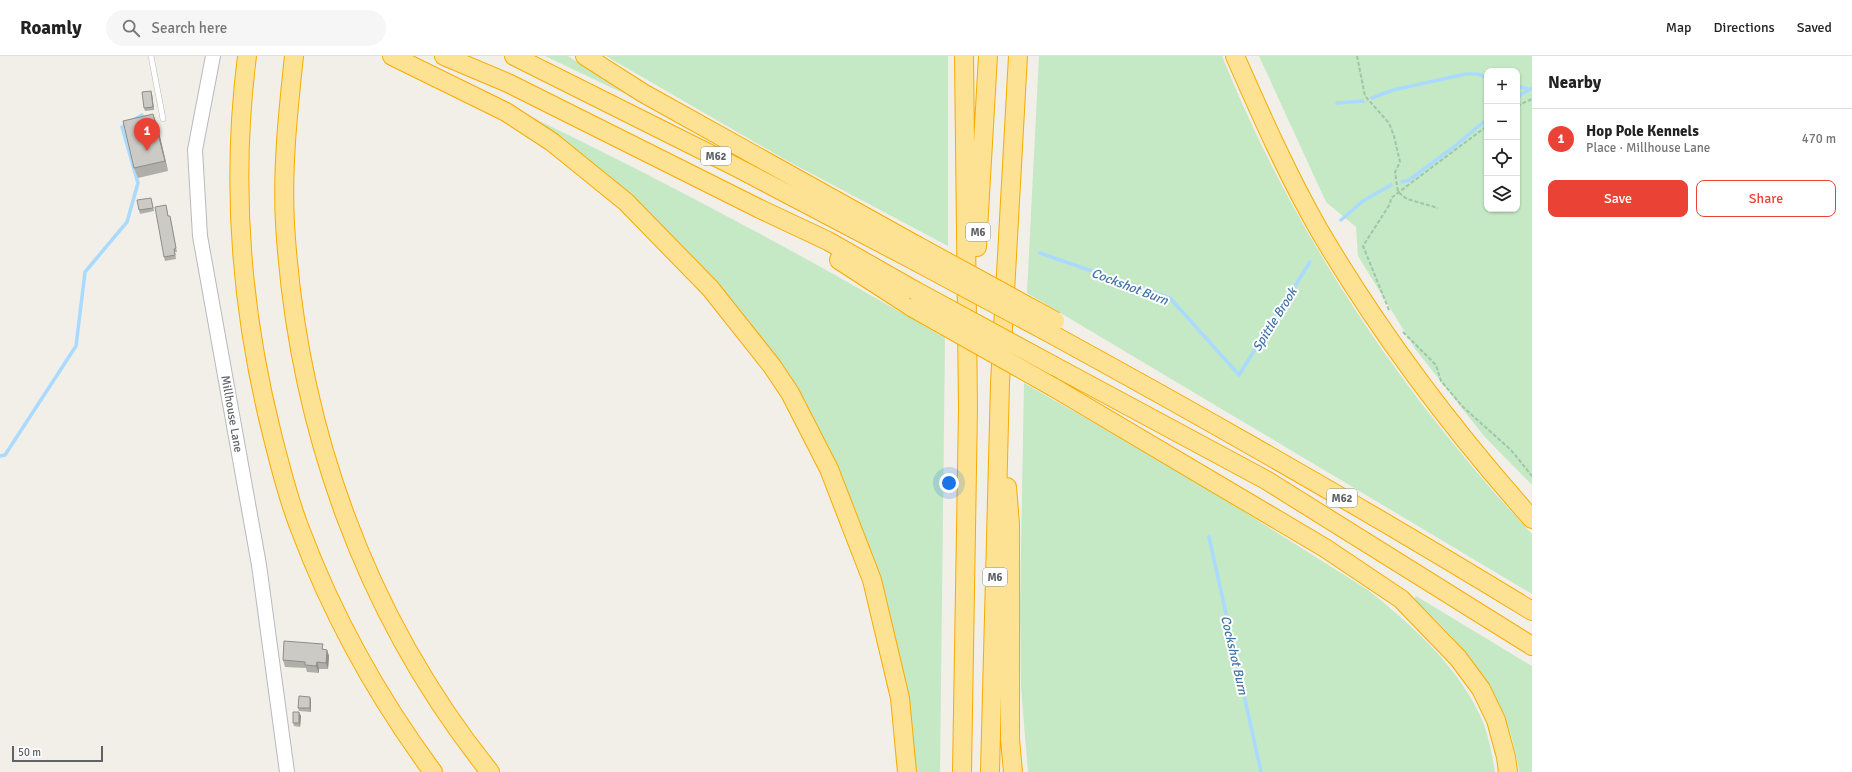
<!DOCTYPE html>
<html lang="en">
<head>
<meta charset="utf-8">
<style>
  body { margin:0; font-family:Signika,sans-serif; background:#f6f6f6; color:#222 }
  .controls { position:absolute; right:12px; top:12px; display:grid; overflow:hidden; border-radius:8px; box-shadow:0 1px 3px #0004 }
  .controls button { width:36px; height:36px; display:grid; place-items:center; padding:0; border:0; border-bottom:1px solid #e0e0e0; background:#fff; color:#222; font:20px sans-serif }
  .scale { position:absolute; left:12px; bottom:10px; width:91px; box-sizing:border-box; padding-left:4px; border:2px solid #5f6368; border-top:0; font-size:11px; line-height:14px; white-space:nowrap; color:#5f6368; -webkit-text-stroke:3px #fff; paint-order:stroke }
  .you { position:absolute; left:949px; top:427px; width:14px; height:14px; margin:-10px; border:3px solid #fff; border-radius:50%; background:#1a73e8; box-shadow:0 0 0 6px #1a73e833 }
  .badge { display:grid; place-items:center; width:26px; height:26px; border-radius:50%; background:#ea4335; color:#fff; font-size:13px; font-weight:700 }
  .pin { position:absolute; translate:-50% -33px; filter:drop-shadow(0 1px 2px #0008) }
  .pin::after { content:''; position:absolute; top:21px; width:14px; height:12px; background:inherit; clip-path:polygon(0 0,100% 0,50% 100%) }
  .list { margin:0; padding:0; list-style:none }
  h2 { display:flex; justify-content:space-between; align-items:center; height:52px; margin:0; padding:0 16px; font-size:17px }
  h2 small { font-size:13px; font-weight:400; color:#767676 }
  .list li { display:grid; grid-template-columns:26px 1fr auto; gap:12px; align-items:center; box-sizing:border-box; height:60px; padding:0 16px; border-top:1px solid #e0e0e0 }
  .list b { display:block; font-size:15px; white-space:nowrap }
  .list p { margin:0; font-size:13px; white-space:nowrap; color:#767676 }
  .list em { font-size:13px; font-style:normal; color:#767676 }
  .actions { display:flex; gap:8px; padding:12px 16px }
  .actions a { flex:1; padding:9px 0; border:1px solid #ea4335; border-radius:8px; text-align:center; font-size:14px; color:#ea4335 }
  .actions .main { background:#ea4335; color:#fff }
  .icon { flex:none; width:22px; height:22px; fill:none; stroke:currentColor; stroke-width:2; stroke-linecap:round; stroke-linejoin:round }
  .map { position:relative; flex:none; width:1532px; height:716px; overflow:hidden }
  header { display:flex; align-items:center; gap:24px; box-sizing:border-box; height:56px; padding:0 20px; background:#fff; border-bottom:1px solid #e0e0e0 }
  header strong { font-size:19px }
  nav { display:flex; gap:22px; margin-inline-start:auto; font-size:14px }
  .search { width:280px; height:36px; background:#f6f6f6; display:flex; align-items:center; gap:10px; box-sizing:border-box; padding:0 14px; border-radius:22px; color:#767676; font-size:15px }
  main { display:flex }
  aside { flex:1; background:#fff }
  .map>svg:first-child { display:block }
</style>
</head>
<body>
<header>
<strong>Roamly</strong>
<div class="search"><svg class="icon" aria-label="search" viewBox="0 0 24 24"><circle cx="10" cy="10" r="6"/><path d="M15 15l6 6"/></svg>Search here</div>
<nav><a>Map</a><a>Directions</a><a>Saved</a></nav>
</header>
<main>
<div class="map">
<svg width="1532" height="716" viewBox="0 0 1532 716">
  <rect width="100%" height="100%" fill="#f1efe8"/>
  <path fill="#c5e8c5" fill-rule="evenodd" d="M545,0H568L625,38Z
    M606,0H948V190L784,103Z
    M1039,0H1222C1293,177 1402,339 1532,478V538L1027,237Z
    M1259,0H1532V429L1484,380L1416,294L1358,200L1356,171L1326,146ZM1487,15H1517V153H1487Z
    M517,54C663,124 805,200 945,282L940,716H914L862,474L710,219L651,159L620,130Z
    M1024,327L1189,421L1368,534C1412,569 1461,613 1483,666C1489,682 1492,699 1495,716H1028L1021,631L1020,551Z
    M1416,540L1532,610V716H1519C1510,643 1466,591 1414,543Z"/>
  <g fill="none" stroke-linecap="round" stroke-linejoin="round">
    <path stroke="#aadaff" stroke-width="3.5" d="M1517,30L1528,33
      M1517,41L1532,32
      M1372,42L1393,34L1466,18H1477L1487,21
      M1337,47L1363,45
      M133,64L142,59
      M1402,126L1409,124L1454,91L1487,63
      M1341,164L1363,145L1391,129
      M1040,197L1170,242L1239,319L1310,206
      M0,400L5,399L76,290L85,216L127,166L138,127L122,71L128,67
      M1209,481L1261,716"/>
    <defs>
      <path id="lane" d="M151,0L163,63"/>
      <path id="secondary" d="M213,0L195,94L200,180L259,509L287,716"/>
      <path id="highway" d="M247,0C231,126 241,255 272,378C280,410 288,442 300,473C332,558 379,643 433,716
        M294,0C288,56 282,112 285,168C297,368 364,559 490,716
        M392,0L506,56L552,86L626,146L710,232L772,310L790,337L829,413L872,524L900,642L907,716
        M444,0L508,27L760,153L828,185L914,234
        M514,0L736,111L915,205
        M585,0L643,37L916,189
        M1235,0C1261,59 1287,118 1319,174C1380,278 1452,373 1532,463
        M977,191L988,0
        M839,204L913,252
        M1055,280C1216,368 1375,459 1532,555
        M1054,310L1266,424L1532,590
        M1053,331L1325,492L1401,543L1458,602L1481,633L1496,664L1506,701L1508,716
        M1007,431L1010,468V683L1013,716
        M962,716L968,352L964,0
        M990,716L1000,327L1018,0"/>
    </defs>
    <use href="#lane" stroke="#b5b8bc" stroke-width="6"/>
    <use href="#secondary" stroke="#b6babf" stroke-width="16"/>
    <use href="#highway" stroke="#f9ab00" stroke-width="20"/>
    <path stroke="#9cc7a9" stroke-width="2" stroke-dasharray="4 2" stroke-linecap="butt" d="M1357,0L1365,40L1389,67L1394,80L1400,106L1395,116L1398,136L1407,143L1438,152
      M1517,50L1532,43
      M1389,254L1363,190L1390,148L1391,142L1487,70
      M1403,276L1436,309L1441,325L1463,351L1511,394L1532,420"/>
    <use href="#lane" stroke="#fff" stroke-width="5"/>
    <use href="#secondary" stroke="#fff" stroke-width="14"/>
    <use href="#highway" stroke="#fde293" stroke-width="18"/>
    <defs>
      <path id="highway-bridge" d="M916,189L1055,265
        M915,205L1055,280
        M914,234L1054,310
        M913,252L1053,331"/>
    </defs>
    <use href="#highway-bridge" stroke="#f9ab00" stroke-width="20" stroke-linecap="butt"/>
    <use href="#highway-bridge" stroke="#fde293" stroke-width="18"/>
  </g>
  <path fill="#afaea9" d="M151,35L152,38L154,54L145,55L144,52Z
    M157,68L168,115L138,122L134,112Z
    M152,145L154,155L140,158L139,154Z
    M167,152L168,160H170L171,164L177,196H175L176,203L165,205L164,201Z
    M325,594H327L329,600L328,613H319V617L307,616L306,612L285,611L283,604Z
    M311,644V656L299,655L298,652Z
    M301,660L300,671L294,670L293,667Z"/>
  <path fill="#8f8d8a" d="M151,35L152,38L154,54L153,51Z
    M153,58L157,68L168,115L165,105Z
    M327,594L329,600L328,613L326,607Z
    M317,606L319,613V617L316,610Z
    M310,641L311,644V656L310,652Z
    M299,656L301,660L300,671L299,667Z"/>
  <path fill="#cccac5" stroke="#8f8d8a" d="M151,35L153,51L144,52L142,36Z
    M153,58L165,105L134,112L123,65Z
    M151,142L153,152L139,154L137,144Z
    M166,149L168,160H170L176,192L174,193L175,199L164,201L155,151Z
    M284,585L323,588L322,593L327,594L326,607L317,606L316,610L305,609V606L283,604Z
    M299,640L310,641V652H298Z
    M293,656H299V667H293Z"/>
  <g text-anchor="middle" stroke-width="4" stroke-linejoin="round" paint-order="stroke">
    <g fill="#fff" stroke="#8f9295" stroke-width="1">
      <rect x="701" y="91" width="30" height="18" rx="3"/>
      <rect x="966" y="167" width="24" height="18" rx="3"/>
      <rect x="1327" y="433" width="30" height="18" rx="3"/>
      <rect x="983" y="512" width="24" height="18" rx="3"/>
    </g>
    <g font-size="11" font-weight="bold" fill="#5f6368">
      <text x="716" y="104">M62</text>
      <text x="978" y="180">M6</text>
      <text x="1342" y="446">M62</text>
      <text x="995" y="525">M6</text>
    </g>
    <g font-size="12" fill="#5f6368" stroke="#fff">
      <text transform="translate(232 358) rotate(80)" y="4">Millhouse Lane</text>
    </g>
    <g font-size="13" font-style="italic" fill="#4174aa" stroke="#fff">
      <text transform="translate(1130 230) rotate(21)" y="5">Cockshot Burn</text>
      <text transform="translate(1274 263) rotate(-58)" y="5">Spittle Brook</text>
      <text transform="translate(1235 599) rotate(77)" y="5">Cockshot Burn</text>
    </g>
  </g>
</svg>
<div class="controls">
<button>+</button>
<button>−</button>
<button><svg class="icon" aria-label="locate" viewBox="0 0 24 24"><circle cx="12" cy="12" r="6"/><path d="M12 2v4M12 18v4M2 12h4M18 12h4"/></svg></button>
<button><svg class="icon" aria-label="layers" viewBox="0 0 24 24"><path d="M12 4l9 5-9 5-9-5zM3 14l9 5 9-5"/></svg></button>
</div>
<div class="scale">50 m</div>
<div class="you"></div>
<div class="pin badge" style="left:147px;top:95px">1</div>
</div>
<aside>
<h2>Nearby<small></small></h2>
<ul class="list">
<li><span class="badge">1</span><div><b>Hop Pole Kennels</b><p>Place · Millhouse Lane</p></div><em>470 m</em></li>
</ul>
<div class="actions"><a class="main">Save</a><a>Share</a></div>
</aside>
</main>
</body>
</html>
